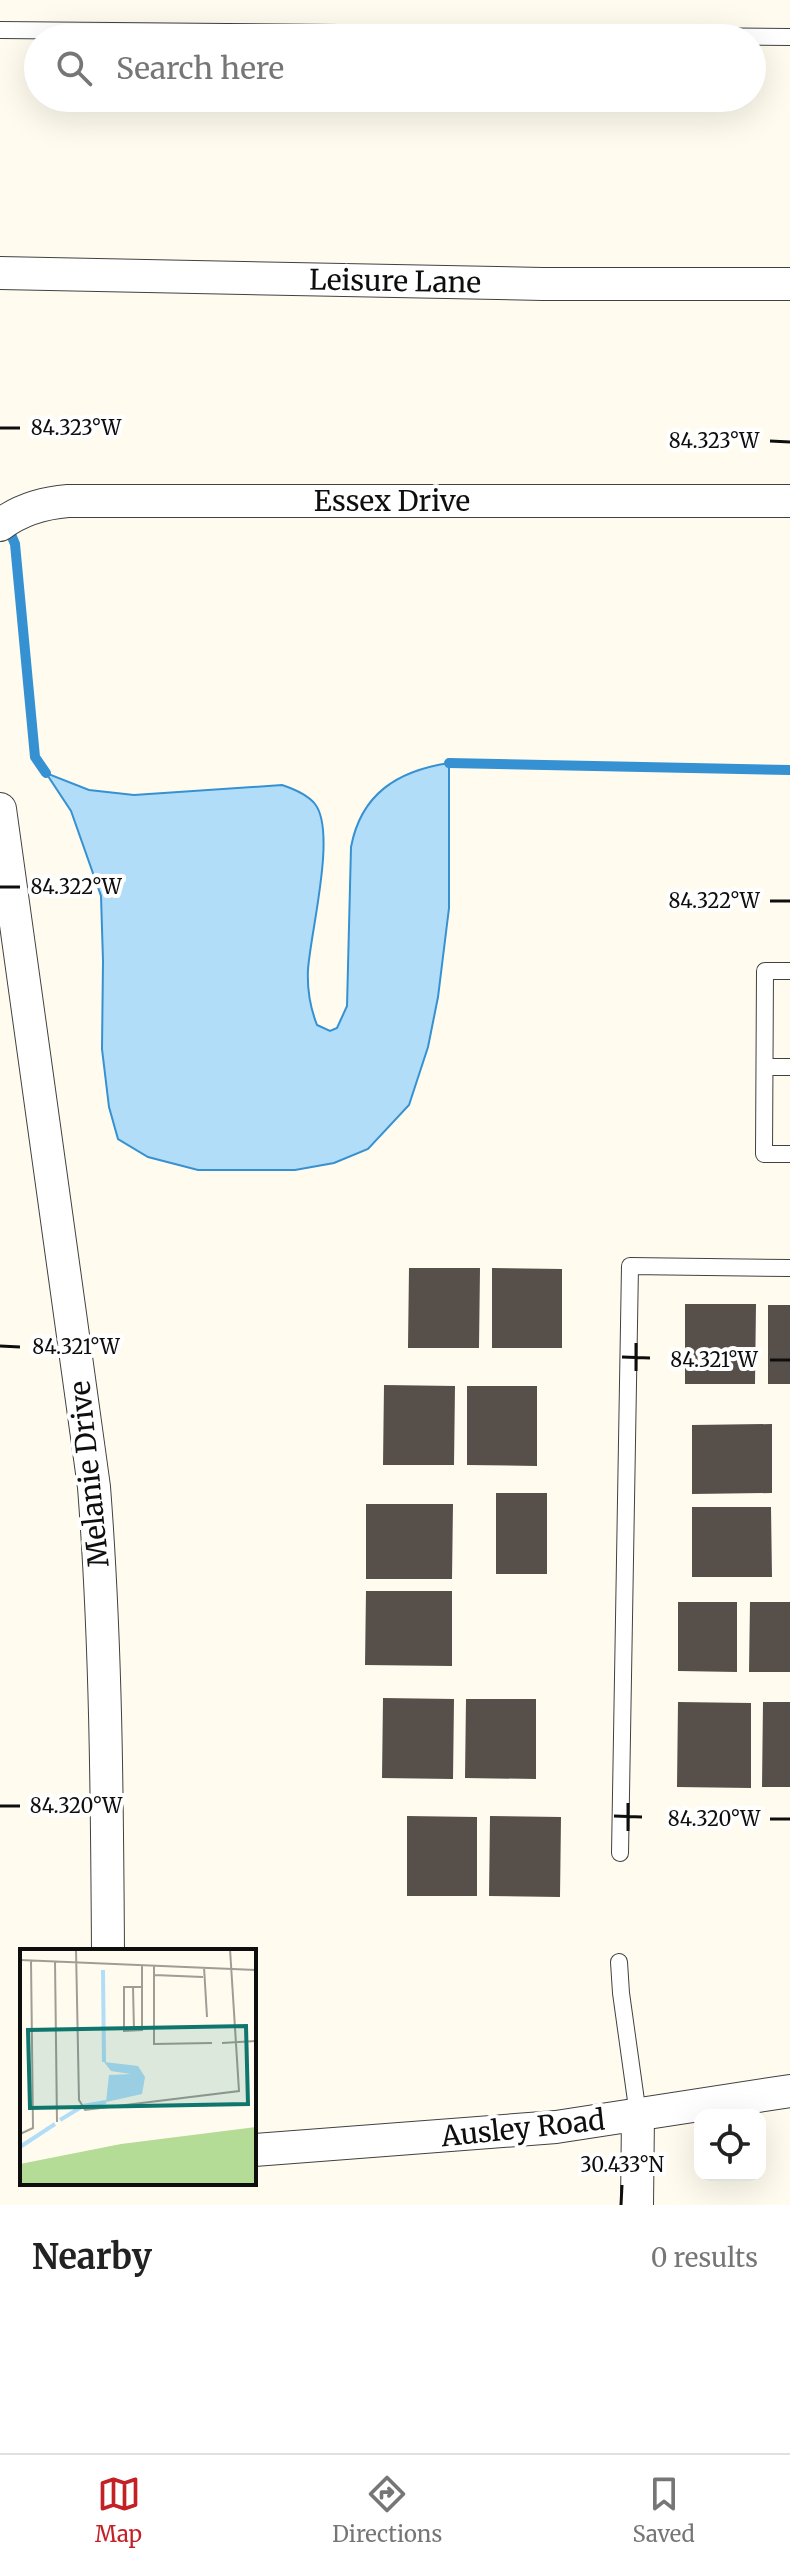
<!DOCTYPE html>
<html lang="en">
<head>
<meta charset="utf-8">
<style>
  body { margin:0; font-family:Merriweather,serif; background:#f2f2f2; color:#222 }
  .controls { position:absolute; right:24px; bottom:24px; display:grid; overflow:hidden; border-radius:16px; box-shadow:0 8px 32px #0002 }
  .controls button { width:72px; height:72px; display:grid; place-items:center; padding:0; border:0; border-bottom:2px solid #e0e0e0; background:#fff; color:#222; font:40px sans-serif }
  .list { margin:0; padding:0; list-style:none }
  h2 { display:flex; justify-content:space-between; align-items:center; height:104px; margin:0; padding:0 32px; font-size:34px }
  h2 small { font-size:26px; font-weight:400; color:#767676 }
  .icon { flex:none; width:44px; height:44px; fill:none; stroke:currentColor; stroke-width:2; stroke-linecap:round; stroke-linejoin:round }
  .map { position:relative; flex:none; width:790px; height:2205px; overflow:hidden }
  .search { position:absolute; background:#fff; box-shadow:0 8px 32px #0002; left:24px; right:24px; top:24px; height:88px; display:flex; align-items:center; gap:20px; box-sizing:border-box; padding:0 28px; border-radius:44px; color:#767676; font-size:30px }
  .sheet { height:248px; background:#fff }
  nav { display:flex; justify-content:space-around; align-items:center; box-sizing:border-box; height:112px; border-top:2px solid #e0e0e0; background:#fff; font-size:22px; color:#767676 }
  nav a { display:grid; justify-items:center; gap:4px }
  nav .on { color:#c32126 }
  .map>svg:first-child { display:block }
</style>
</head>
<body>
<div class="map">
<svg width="790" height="2205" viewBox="0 0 790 2205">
  <rect width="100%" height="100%" fill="#fffcef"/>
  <path fill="#b2ddf8" stroke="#3691d2" stroke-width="2" d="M449,763V908L438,997L428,1047L409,1105L368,1149L334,1163L295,1170H198L148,1157L118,1139L109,1107L102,1049L103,961L101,896L71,811L46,773L89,790L134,795L282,785C294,789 307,794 315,804C337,832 310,934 308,970C307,990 310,1007 317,1025L330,1031L337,1028L347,1006L351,847C361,794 397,771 449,763Z"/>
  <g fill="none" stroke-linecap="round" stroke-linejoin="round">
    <path stroke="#3691d2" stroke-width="10" d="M7,525L15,544L35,757L46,773
      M449,763L790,770"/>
  </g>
  <path fill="#574f4a" d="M409,1268H480L479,1348H408Z
    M492,1268L562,1269V1348H492Z
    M685,1304H756L755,1384H685Z
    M768,1305H790V1384H768Z
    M384,1385L455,1386L454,1465H383Z
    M467,1386H537V1466L467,1465Z
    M772,1424V1493L692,1494V1425Z
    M496,1493H547V1574H496Z
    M366,1504H453L452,1579H366Z
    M692,1507H771L772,1577H692Z
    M366,1591H452V1666L365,1665Z
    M678,1602H737V1672L678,1671Z
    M750,1602H790V1672H749Z
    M383,1698L454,1699L453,1779L382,1778Z
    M466,1699H536V1779L465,1778Z
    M678,1702L751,1703V1788L677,1787Z
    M763,1702H790V1787H762Z
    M407,1816L477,1817V1896H407Z
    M490,1816L561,1817L560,1897L489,1896Z"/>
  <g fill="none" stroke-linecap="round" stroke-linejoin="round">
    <defs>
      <path id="service" d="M0,30L790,37
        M790,971H765L764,1154H790
        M765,1067H790
        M620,1853L630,1266L790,1268
        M619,1962L621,1993L638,2115"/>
      <path id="minor" d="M0,273L543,284H790
        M0,525C21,509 43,503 68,501H790
        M0,809L94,1487C106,1642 107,1796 108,1951
        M254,2150L556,2127L790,2091
        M637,2205L638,2115"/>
    </defs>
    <use href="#service" stroke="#414141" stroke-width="18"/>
    <use href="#minor" stroke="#414141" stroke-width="34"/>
    <use href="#service" stroke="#fff" stroke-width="16"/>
    <use href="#minor" stroke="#fff" stroke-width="32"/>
  </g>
  <path fill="none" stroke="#0e0e0e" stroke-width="3" d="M0,428H20M770,441L790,442M0,887H20M770,901H790M0,1346L20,1347M622,1357L650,1358M770,1360H790M636,1371V1343M0,1806H20M614,1816L642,1817M770,1819H790M628,1831V1803M621,2205L622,2185"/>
  <g text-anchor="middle" stroke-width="8" stroke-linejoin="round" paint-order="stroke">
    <g font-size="28" fill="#0e0e0e" stroke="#fff">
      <text transform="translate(395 281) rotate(1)" y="10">Leisure Lane</text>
      <text x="392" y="511">Essex Drive</text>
      <text transform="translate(89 1474) rotate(-96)" y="10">Melanie Drive</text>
      <text transform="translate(523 2128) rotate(-6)" y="10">Ausley Road</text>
    </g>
  </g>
  <g transform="translate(20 1949)">
    <rect width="236" height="236" fill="#fffcef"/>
    <path d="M236,178V236H0V215L101,195Z" fill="#b4dc96"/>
    <path d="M84,113L118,117L125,128L122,145L86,153L89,126L111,125L91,122Z" fill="#b2ddf8"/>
    <path fill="none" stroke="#b2ddf8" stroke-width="4" d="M83,21L84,113M40,171L63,157L86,153M0,198L35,175"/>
    <path fill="none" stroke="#9f9d95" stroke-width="2" d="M56,0L59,151L65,161L219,142L210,0M0,11L236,21M35,12L37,173M122,16V81L104,82V38H122M134,16V95L192,94M184,18L187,68M134,26L183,28M113,38L114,82M202,94L236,92M0,185L13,179L11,11"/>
    <path fill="#0f766e" fill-opacity="0.15" stroke="#0f766e" stroke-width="4" d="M226,77L228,155L10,159L8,81Z"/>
    <rect width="236" height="236" fill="none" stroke="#0e0e0e" stroke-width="4"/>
  </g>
  <g font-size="20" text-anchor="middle" fill="#0e0e0e" stroke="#fff" stroke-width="8" stroke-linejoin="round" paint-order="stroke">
    <text x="76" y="435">84.323°W</text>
    <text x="714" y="448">84.323°W</text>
    <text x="76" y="894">84.322°W</text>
    <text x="714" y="908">84.322°W</text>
    <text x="76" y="1354">84.321°W</text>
    <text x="714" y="1367">84.321°W</text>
    <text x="76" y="1813">84.320°W</text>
    <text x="714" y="1826">84.320°W</text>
    <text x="622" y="2172">30.433°N</text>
  </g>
</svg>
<div class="controls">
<button><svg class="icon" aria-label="locate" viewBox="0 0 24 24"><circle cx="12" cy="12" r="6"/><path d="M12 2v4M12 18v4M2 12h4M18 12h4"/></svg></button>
</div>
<div class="search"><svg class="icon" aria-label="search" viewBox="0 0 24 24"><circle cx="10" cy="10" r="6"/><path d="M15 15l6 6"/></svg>Search here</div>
</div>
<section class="sheet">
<h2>Nearby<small>0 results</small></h2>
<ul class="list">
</ul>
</section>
<nav>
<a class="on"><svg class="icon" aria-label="map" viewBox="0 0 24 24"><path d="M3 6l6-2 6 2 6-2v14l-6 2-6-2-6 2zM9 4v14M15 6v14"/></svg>Map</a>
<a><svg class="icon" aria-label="directions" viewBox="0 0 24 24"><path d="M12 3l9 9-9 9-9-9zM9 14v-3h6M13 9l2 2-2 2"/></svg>Directions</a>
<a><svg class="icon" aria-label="saved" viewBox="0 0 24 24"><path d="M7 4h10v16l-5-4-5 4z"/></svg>Saved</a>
</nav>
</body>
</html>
